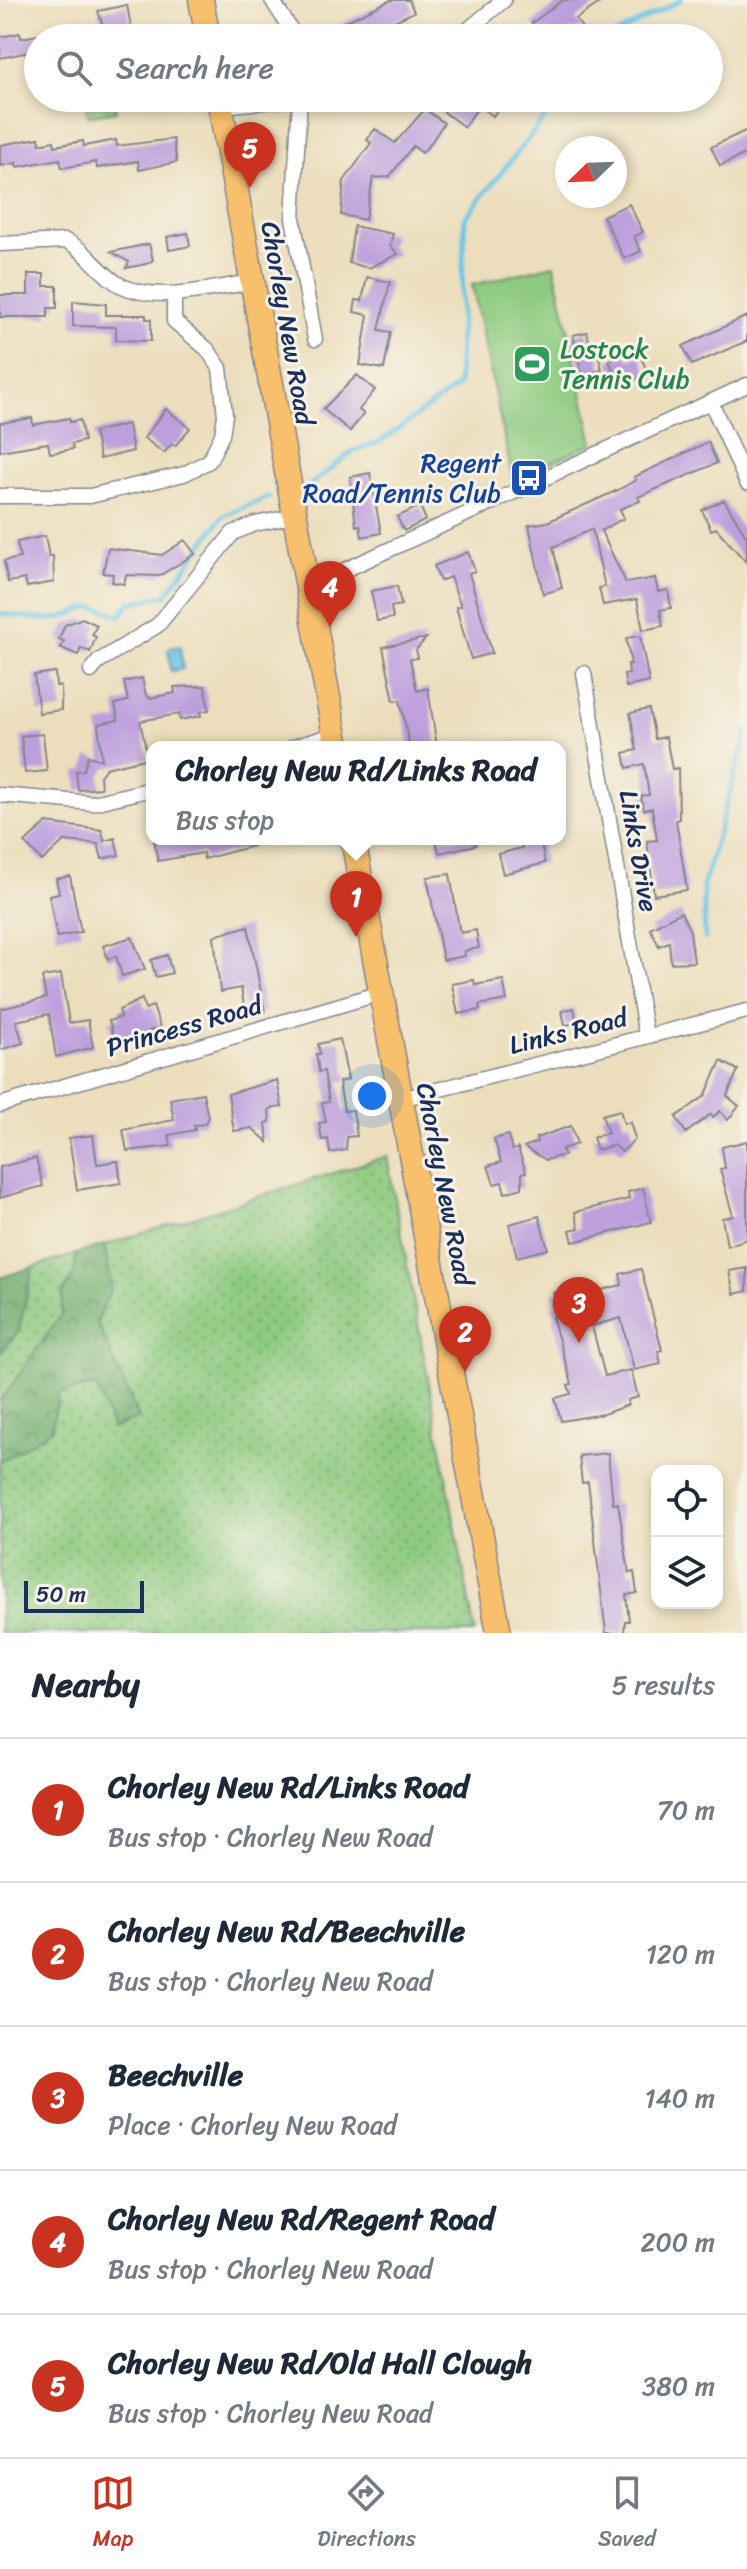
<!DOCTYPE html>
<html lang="en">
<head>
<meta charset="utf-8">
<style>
  body { margin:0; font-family:Sriracha,sans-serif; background:#f2f2f3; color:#1f2937 }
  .controls { position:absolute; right:24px; bottom:24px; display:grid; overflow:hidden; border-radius:16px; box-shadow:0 4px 12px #0003 }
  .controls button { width:72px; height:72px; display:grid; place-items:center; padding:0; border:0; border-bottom:2px solid #e0e1e3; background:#fff; color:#1f2937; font:40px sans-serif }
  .compass { position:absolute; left:555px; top:136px; width:72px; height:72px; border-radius:50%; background:#fff; box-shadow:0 4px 12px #0003; rotate:247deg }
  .scale { position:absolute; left:24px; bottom:20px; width:120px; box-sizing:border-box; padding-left:8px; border:4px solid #1b2f5e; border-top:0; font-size:22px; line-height:28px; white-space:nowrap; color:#1b2f5e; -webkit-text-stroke:6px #f7f3e8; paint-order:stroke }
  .you { position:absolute; left:372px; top:1096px; width:28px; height:28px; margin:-20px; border:6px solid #fff; border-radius:50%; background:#1a73e8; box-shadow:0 0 0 12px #1a73e833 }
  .badge { display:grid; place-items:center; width:52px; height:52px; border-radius:50%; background:#c8321e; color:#fff; font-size:26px; font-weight:700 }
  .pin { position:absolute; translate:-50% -66px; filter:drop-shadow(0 2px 4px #0008) }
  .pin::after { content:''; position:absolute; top:42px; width:28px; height:24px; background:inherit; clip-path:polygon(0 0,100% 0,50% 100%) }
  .popup { position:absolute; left:146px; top:741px; width:420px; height:104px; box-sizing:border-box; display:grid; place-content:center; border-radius:16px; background:#fff; filter:drop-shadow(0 2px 6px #0005); font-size:26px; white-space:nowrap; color:#747a83 }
  .popup b { font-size:30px; color:#1f2937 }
  .popup::after { content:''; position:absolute; left:50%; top:100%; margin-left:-16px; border:16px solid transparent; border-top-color:#fff }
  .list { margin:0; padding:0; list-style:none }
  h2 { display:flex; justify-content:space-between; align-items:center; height:104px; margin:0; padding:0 32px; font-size:34px }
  h2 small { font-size:26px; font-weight:400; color:#747a83 }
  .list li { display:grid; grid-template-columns:52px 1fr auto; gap:24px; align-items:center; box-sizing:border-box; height:144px; padding:0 32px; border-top:2px solid #e0e1e3 }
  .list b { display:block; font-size:30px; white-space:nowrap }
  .list p { margin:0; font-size:26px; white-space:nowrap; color:#747a83 }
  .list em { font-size:26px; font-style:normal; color:#747a83 }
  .icon { flex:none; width:44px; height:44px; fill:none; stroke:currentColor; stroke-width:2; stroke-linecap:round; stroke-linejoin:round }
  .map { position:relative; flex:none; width:747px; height:1633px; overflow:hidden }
  .search { position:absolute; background:#fff; box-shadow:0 4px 12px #0003; left:24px; right:24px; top:24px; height:88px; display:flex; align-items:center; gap:20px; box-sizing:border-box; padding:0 28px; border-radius:44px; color:#747a83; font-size:30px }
  .sheet { height:824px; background:#fff }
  nav { display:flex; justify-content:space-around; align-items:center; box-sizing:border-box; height:112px; border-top:2px solid #e0e1e3; background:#fff; font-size:22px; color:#747a83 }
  nav a { display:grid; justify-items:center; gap:4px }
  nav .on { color:#c8321e }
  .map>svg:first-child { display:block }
</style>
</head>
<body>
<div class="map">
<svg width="747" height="1633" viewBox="0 0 747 1633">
  <defs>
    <pattern id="grass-dots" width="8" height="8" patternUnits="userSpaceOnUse" patternTransform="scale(2)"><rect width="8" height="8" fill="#8ecb80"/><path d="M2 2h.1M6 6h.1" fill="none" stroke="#73a56c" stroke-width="1.8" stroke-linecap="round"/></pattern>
    <pattern id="forest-crowns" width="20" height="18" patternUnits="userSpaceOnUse" patternTransform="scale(2)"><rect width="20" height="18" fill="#72af6e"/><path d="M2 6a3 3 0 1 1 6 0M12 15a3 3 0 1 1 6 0" fill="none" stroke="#5d8f5e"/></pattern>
    <pattern id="water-ripples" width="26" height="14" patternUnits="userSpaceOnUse" patternTransform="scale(2)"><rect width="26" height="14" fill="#66c4e5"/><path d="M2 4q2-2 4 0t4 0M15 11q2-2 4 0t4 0" fill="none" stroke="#53a0bd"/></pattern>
  </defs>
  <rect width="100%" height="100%" fill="#f7f3e8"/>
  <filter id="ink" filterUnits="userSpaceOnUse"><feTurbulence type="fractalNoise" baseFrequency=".0125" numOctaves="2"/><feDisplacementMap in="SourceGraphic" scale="16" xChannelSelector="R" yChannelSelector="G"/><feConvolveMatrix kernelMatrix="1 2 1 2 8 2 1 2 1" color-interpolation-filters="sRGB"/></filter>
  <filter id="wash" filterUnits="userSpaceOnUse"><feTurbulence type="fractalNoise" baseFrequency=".006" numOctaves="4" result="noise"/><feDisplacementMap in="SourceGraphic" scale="32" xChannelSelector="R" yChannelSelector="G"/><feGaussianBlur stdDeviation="1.8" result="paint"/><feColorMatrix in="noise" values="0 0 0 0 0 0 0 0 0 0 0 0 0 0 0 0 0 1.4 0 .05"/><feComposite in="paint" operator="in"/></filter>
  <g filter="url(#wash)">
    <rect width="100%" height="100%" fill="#ecdebc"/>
    <path fill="url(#grass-dots)" stroke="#547d6f" stroke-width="2" d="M84,98H114L116,111L88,116Z
      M387,1156L475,1633H0V1278Z"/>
    <path fill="url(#forest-crowns)" stroke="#466f66" stroke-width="2" d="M104,1245L112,1286L97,1322L139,1418L112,1429L96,1385L59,1394L51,1430L0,1462V1402L62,1313V1294L74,1274L76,1254Z
      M33,1267L19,1330L0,1354V1278Z"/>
    <path fill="#8ecb80" stroke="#547d6f" stroke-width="2" d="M554,265L593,443L513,480L472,285Z"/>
    <path fill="url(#water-ripples)" stroke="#407aa2" stroke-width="2" d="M180,646L183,669L171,671L168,648Z"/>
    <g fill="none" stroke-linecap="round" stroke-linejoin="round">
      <path stroke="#66c4e5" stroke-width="5" d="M609,38L681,0
        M309,486L353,451L380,442L458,386L465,218L561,98
        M0,614C17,615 42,622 59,618C91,610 83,600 120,616L130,603L166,595L223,516L269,497
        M705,939L703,886L747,732"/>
    </g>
    <g id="blocks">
      <path fill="#bd9fdd" d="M391,0H409L414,12L392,22L397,33L385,38L381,33L369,38H310Z
        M563,0H604L576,19L582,28L558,33L562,38H542L532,23Z
        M127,5L133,38H107L98,11Z
        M20,33L21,38L38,35V50L0,58V37Z
        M455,98H506L493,116L479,106L464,127L444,112Z
        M425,109L444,123L430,144L422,153L413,146L389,177L373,178L365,220L341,215L344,181L371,143L367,140L375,129L395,143Z
        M747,130V153L720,166L711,147Z
        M39,138L40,144L54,141L55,146L83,141L84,146L116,140L117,146L173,139L177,162L139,170L138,161L97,168L96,162L62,168L60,159L17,167L16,163L0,166V145Z
        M629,204L643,232L634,237L641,251L624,259L603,216Z
        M354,226L393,234L390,246L398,254L369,268L349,263Z
        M188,233L190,246L169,250L167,237Z
        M149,244L153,260L146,264L126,268L129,262L111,252Z
        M28,274H44V286H57V308H48V317H0V295H28Z
        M367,277L390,282L379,330L391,332L384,369L360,365L368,315L354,312L356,300L362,301Z
        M73,301L106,304V315H146V319H151V341L116,340V327L73,326Z
        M747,316V341L692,365L683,346Z
        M587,332L591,350L597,349L602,370L582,375L573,335Z
        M626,353L629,360L640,355L648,373L630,382L625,371L616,376L609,361Z
        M357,375L375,390L359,410L364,414L350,431L323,409Z
        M166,409L190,428L175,446L172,444L164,453L144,438Z
        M32,418L33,425L69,418L70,422L80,420L84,441L72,444L73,449L50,453L48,443L0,451V423Z
        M128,424L133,451L100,459L94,432Z
        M708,442L717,463L638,497L640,501L620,509L624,518L601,531L626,583L655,578L658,592L668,590L671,608L660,610L663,626L643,630L637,599L603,605L599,588L605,587L592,529L553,547L562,588L543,594L529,525L547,522L618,490L636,480L634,477Z
        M370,473L381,533L362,537L360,525L356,526L350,477Z
        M724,500L747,537V563L716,528L711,530L702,510Z
        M420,506L426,520L404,531L397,517Z
        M45,536L49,557L53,556L54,582L27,587L25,579L8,582L4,561L20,558L17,542Z
        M185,540L195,554L159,576L126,575L124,584L112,582L113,574L103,573L108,548L162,555Z
        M468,552L475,571L469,573L492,653L471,659L456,607L461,606L450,577L440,581L434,566Z
        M397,586L401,605L391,607L393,618L377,621L371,591Z
        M82,618L97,625L92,635L96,637L90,652L81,648L78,655L61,648L64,641L59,639L65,625Z
        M640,636L649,682L626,687L624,675L629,674L628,664H631L626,638Z
        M426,638L416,650L418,658L410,659L417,691L428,688L437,747H410L400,700L394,701L383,647Z
        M55,672L56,686H61V710L39,713L34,675Z
        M142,678L146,695L150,698L175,693L174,687L205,686L209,710L200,712L201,716L180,720L179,714L140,721L148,758L106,768L100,776L101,788L78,790L76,771L84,770L88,756L102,760L98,724L118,720L115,704L128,701L124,682Z
        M649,709L655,739L666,737L672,769L678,768L679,819L676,820L687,890L654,895L647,841L657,840L652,808L644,810L641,796L649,795L644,764L627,768L624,753L637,750L630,713Z
        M43,734L47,771L25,773L21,736Z
        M46,823L102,830L104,841L115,838L119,855L102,859L98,844L64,841L42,861L25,843Z
        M154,839H253V846L204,859L203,853L158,861Z
        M436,839H475L476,845L439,853Z
        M520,839H540L545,863L503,874L498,854L522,848Z
        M450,874L459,928L461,933L476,930L479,948L464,951L465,956L443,960L427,877Z
        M70,876L81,932L57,937L49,895L59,893L56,879Z
        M681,912L690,931L694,962L671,963L669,942L659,946L650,928Z
        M248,926L265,1012L246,1016L241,988L220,992L214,936Z
        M132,937L145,969L122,976L116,956L108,959L103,946Z
        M167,955L172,973L156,977L151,960Z
        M61,974L69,1023L88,1020L93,1047L56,1057L49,1014L16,1021L23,1043L0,1050V1009L46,998L42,977Z
        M474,980L475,985L503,980L507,1000L479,1005L480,1010L458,1014L452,984Z
        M142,999L145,1009L153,1006L160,1027L116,1044L109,1021L121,1017L119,1010Z
        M574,1008L577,1023L565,1025L562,1011Z
        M340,1039L348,1080L339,1082L344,1111L353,1110L357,1136L347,1137L346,1150L330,1153L328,1139L322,1140L319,1123L326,1122L322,1103L329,1102L324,1071L319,1072L316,1054H320L318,1044Z
        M721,1061L738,1070L727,1096L739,1106L728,1120L720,1111L713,1117L711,1114L686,1133L676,1117L705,1096Z
        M277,1080L282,1107L269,1109L270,1122L266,1123L268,1142L252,1128L234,1131L228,1094Z
        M203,1093L208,1118L204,1124L194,1125L195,1130L169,1135L171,1146L127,1151L123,1130L174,1120L170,1099Z
        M620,1110L624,1124L630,1122L635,1139L622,1152L614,1145L597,1150L593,1137L608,1133L602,1115Z
        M571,1126L577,1144L562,1149L564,1155L546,1160L524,1147L537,1142L536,1138Z
        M93,1135L97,1164L118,1161L121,1183L77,1190L69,1138Z
        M508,1135L512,1150L518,1148L526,1172L522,1173V1188L505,1193L502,1182L494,1184L488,1166L501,1162L494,1139Z
        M747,1141V1239L727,1246L722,1218L733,1216L720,1169L725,1168L722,1147Z
        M36,1158L43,1186L0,1198V1167Z
        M643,1188L651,1222L573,1242L570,1230L579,1228L575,1212L629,1199L628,1192Z
        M539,1216L548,1249L517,1257L509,1224Z
        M747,1268V1291L734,1294L729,1271Z
        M641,1269L662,1350L658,1351L661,1364L634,1370L621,1318L592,1326L605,1376L631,1370L638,1397L627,1400L628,1405L603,1414L561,1421L555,1398L571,1394L568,1385L572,1384L552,1317L555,1316L552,1305L556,1304L553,1293L580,1286L581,1292L588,1290L589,1293L622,1285L620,1274Z
        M608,1453L613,1504L618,1503L629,1573L634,1572L637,1593L626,1595L629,1621H625L624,1633H606L588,1482L582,1483L579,1456Z"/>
    </g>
  </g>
  <g filter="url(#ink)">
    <use href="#blocks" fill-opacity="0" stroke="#84868d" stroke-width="2"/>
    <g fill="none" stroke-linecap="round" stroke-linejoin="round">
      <defs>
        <path id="street" d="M272,0L296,38
          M458,38L504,0
          M300,98L293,218L315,339
          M221,106L303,98
          M0,244L66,241C87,250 100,274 120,285C158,304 212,288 252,282
          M711,402L747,483
          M0,496H90L184,474L209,461L222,435L225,415L220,368L207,349L174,321V294
          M308,587L747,385
          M91,671L99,661L158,625L233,533L255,524L295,516
          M584,673L646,1036
          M293,747L334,735
          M0,795L93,803L152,789
          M401,1099L747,1011
          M0,1105L381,993"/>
        <path id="highway" d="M201,0L208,38
          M219,98L337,747
          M353,839L499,1633"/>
      </defs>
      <use href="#street" stroke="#84868d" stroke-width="17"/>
      <use href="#highway" stroke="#84868d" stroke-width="27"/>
      <use href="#street" stroke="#fff" stroke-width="14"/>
      <use href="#highway" stroke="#f8bf6c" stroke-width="24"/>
    </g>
  </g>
  <defs>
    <symbol id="stadium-square" viewBox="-11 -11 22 22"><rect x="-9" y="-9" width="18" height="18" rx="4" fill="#2e9e5b" stroke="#f7f3e8"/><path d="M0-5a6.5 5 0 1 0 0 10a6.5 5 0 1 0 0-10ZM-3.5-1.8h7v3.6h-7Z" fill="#fff"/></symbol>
    <symbol id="bus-square" viewBox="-11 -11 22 22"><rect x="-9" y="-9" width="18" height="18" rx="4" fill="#1a4fb4" stroke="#f7f3e8"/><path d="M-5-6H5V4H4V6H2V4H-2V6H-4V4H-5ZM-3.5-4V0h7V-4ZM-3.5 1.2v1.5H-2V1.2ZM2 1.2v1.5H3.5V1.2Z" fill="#fff"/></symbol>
  </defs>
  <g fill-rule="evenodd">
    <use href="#stadium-square" x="510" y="342" width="44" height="44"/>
    <use href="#bus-square" x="507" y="456" width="44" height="44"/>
  </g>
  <g text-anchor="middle" stroke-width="6" stroke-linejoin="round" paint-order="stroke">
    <g font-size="26" fill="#1b2f5e" stroke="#f7f3e8">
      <text transform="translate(288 323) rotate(80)" y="9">Chorley New Road</text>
      <text transform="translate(639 851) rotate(80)" y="9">Links Drive</text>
      <text transform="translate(184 1026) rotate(-16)" y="9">Princess Road</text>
      <text transform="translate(568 1031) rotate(-14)" y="9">Links Road</text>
      <text transform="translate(445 1184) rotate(79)" y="9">Chorley New Road</text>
    </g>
    <g font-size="26" fill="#27864d" stroke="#f7f3e8" text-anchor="start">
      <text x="560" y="358">Lostock<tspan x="560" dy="30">Tennis Club</tspan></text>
    </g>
    <g font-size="26" fill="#164399" stroke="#f7f3e8" text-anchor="end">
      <text x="501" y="472">Regent<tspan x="501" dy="30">Road/Tennis Club</tspan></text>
    </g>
  </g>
</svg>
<div class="controls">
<button><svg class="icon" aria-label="locate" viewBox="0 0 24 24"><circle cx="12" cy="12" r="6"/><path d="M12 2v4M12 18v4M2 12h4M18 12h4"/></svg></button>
<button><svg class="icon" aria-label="layers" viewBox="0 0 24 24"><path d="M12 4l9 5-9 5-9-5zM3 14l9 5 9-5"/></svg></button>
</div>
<svg class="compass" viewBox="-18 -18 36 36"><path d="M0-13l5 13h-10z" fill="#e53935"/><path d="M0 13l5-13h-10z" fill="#747a83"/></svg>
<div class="scale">50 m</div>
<div class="you"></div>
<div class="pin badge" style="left:356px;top:937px">1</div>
<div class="popup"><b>Chorley New Rd/Links Road</b>Bus stop</div>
<div class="pin badge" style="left:465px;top:1372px">2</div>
<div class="pin badge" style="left:579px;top:1343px">3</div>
<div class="pin badge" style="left:330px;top:627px">4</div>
<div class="pin badge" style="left:250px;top:188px">5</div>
<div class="search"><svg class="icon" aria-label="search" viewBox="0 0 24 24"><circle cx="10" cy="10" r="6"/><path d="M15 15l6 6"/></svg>Search here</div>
</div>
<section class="sheet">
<h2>Nearby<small>5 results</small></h2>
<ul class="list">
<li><span class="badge">1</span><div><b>Chorley New Rd/Links Road</b><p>Bus stop · Chorley New Road</p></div><em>70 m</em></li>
<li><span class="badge">2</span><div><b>Chorley New Rd/Beechville</b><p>Bus stop · Chorley New Road</p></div><em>120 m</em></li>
<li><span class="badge">3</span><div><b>Beechville</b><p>Place · Chorley New Road</p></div><em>140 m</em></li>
<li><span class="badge">4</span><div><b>Chorley New Rd/Regent Road</b><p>Bus stop · Chorley New Road</p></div><em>200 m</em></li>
<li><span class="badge">5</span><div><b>Chorley New Rd/Old Hall Clough</b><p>Bus stop · Chorley New Road</p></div><em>380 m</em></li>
</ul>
</section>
<nav>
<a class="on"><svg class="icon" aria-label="map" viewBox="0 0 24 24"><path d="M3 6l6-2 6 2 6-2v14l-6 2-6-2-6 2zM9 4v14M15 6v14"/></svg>Map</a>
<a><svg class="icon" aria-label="directions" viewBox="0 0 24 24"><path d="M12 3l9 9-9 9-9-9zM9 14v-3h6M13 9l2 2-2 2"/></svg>Directions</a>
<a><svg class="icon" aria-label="saved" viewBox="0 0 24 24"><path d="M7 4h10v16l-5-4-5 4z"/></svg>Saved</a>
</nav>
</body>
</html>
